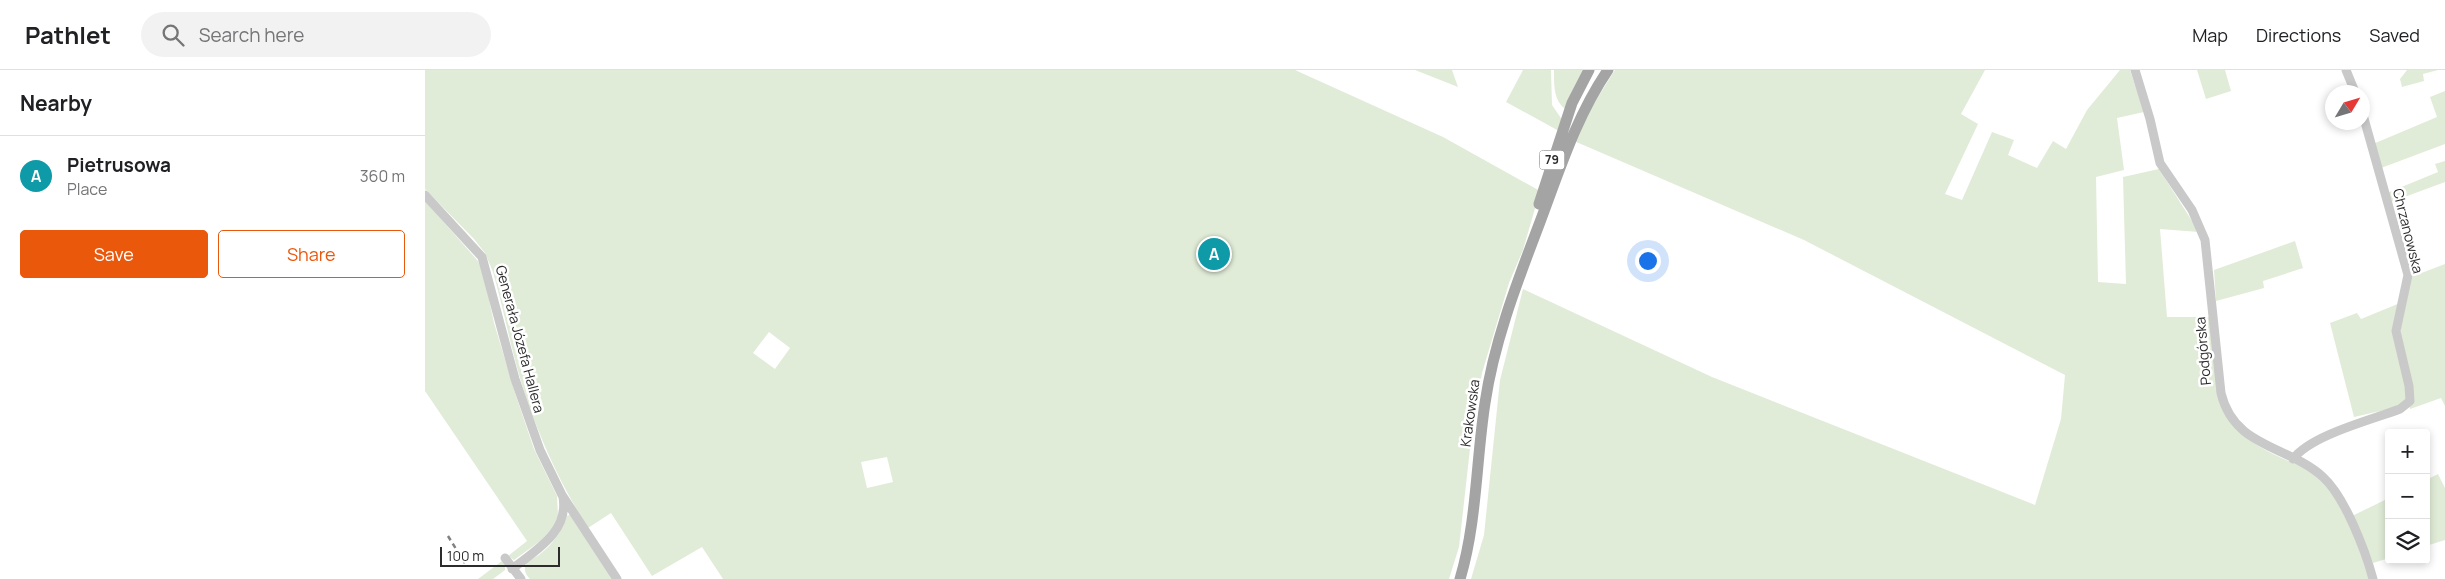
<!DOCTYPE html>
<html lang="en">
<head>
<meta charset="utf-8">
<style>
  body { margin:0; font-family:Manrope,sans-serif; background:#f2f2f2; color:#202124 }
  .controls { position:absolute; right:15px; bottom:15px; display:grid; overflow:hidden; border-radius:5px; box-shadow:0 2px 8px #0003 }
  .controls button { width:45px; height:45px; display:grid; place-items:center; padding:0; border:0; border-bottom:1px solid #e0e0e0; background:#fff; color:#202124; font:25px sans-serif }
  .compass { position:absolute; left:1900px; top:15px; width:45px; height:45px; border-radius:50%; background:#fff; box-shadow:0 2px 8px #0003; rotate:52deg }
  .scale { position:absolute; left:15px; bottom:12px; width:120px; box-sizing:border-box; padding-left:5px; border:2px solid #2c2c2c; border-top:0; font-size:14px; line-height:18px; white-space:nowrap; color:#2c2c2c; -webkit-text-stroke:4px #fff; paint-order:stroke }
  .you { position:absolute; left:1222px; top:190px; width:18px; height:18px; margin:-12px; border:4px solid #fff; border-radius:50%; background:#1a73e8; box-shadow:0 0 0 8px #1a73e833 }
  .badge { display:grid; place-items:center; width:32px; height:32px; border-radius:50%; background:#ea580c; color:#fff; font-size:16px; font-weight:700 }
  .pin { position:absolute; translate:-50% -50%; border:2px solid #fff; box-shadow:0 1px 5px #0006 }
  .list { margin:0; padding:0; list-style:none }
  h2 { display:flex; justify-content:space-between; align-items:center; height:65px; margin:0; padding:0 20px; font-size:21px }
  h2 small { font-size:16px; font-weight:400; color:#757577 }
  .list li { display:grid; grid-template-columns:32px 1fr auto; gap:15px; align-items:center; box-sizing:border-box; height:80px; padding:0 20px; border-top:1px solid #e0e0e0 }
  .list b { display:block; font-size:19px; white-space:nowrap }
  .list p { margin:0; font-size:16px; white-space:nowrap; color:#757577 }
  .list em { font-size:16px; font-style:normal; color:#757577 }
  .actions { display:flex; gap:10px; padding:15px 20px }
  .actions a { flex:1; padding:11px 0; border:1px solid #ea580c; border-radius:5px; text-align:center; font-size:18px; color:#ea580c }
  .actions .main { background:#ea580c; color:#fff }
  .icon { flex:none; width:28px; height:28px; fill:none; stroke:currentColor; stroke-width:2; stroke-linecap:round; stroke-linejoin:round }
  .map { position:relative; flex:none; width:2020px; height:509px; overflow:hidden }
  header { display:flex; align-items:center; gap:30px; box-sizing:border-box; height:70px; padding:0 25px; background:#fff; border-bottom:1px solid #e0e0e0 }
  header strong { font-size:24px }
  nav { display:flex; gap:28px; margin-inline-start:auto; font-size:18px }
  .search { width:350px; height:45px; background:#f2f2f2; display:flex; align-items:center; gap:12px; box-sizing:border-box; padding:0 18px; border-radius:28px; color:#757577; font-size:19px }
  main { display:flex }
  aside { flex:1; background:#fff }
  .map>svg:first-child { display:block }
</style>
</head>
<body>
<header>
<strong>Pathlet</strong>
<div class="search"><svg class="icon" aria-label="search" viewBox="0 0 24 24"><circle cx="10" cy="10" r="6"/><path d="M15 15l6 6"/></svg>Search here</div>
<nav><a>Map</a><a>Directions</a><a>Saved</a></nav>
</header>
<main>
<aside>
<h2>Nearby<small></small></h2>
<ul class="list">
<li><span class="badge" style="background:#0f9aa8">A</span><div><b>Pietrusowa</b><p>Place</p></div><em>360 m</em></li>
</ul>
<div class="actions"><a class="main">Save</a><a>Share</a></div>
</aside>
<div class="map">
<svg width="2020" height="509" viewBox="0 0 2020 509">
  <rect width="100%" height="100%" fill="#fff"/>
  <path fill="#e1ecd8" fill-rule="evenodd" d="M0,0H870L1018,67L1115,121L1098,180L1084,213L1057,303L1046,370L1034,477L1024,509H298L277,477L227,506L186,443L163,458C137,417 117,374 101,327C87,286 80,244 68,202L60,183L49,169L0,119ZM344,262L365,278L350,299L328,283ZM462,387L468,412L442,418L436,392Z
    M990,0H1027L1033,17Z
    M1098,0H1126L1127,35L1138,51L1134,61L1081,32Z
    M1129,0H1159L1140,39C1128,30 1129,13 1129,0Z
    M1190,0H1560L1536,44L1553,54L1520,124L1537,130L1567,62L1589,70L1583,85L1612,98L1628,71L1641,79L1662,40L1695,0H1705L1719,42L1692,48L1699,100L1671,107L1673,212L1701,214L1698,107L1734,99L1774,162L1735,159L1742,247H1787L1796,335C1807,364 1839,381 1866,392C1876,396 1888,400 1896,408C1922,434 1932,476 1944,509H1046L1059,465L1075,310L1098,219L1287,307L1610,435L1636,349L1640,305L1379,170L1149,71L1161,46Z
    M1772,0H1800L1806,21L1781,29Z
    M1982,0H2013L1998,4L1999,11L1977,17L1975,9Z
    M2020,21V74L1956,98L1948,74L2012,47L2005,27Z
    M2020,91V112L1966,132L1962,123L2013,102L2010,94Z
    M0,131L53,191L59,206L69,253L91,326L109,379L132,426L133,446L125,464L89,490L83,486L102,471L0,321Z
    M1870,171L1878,198L1838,211L1839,218L1791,231L1789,200Z
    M2020,194V336L2016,328L1985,339L1975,271L1976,245L1986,207Z
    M1975,233L1971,248L1982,329L1973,337L1929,347L1905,253L1932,243L1936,249Z
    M2013,404L2020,418V470L2001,476V410Z
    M1964,428V488L1948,493L1927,446Z
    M146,444L188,509H105C101,505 98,500 101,494C103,490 110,488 114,485C128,474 136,463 142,446Z
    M77,491L80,495V500L68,509H53Z"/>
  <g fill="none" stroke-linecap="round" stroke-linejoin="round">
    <path stroke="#c9c9c9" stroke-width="9" d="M1710,0L1725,49L1735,93L1767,140L1780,170L1796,323C1809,378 1863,375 1898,407C1920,427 1940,480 1948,509
      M1921,0L1930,22
      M0,125L57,187L90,309L115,380L137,425L192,509
      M1868,389C1886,365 1946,350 1975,339L1985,331L1984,316L1971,261L1983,205L1938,45
      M80,488L96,509
      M87,499C111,480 144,462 138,427"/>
    <path stroke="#a4a4a4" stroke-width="11" d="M1114,134L1147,33L1164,0
      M1035,509C1052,452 1051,391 1060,333C1069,271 1093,210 1115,152C1135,99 1151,47 1183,0"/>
    <path stroke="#818181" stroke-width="2.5" stroke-dasharray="5 4" stroke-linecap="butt" d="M23,466L41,495"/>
  </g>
  <g text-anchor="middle" stroke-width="5" stroke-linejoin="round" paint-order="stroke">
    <rect fill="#fff" stroke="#6b6b6b" stroke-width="1" x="1114.5" y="80.5" width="25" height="19" rx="4"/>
    <g font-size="12" font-weight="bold" fill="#2c2c2c">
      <text x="1127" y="94">79</text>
    </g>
    <g font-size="14" fill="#2c2c2c" stroke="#fff">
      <text transform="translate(1983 161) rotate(76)" y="5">Chrzanowska</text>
      <text transform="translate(95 269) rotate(75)" y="5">Generała Józefa Hallera</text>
      <text transform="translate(1778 281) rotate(-95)" y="5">Podgórska</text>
      <text transform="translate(1045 343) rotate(-82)" y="5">Krakowska</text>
    </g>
  </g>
</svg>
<div class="controls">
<button>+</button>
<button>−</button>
<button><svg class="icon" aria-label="layers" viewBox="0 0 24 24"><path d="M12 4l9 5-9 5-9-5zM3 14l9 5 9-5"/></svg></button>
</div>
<svg class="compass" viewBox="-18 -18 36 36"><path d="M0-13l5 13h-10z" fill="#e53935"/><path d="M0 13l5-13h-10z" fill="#757577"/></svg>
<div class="scale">100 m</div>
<div class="you"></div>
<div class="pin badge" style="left:789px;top:184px;background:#0f9aa8">A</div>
</div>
</main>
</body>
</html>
